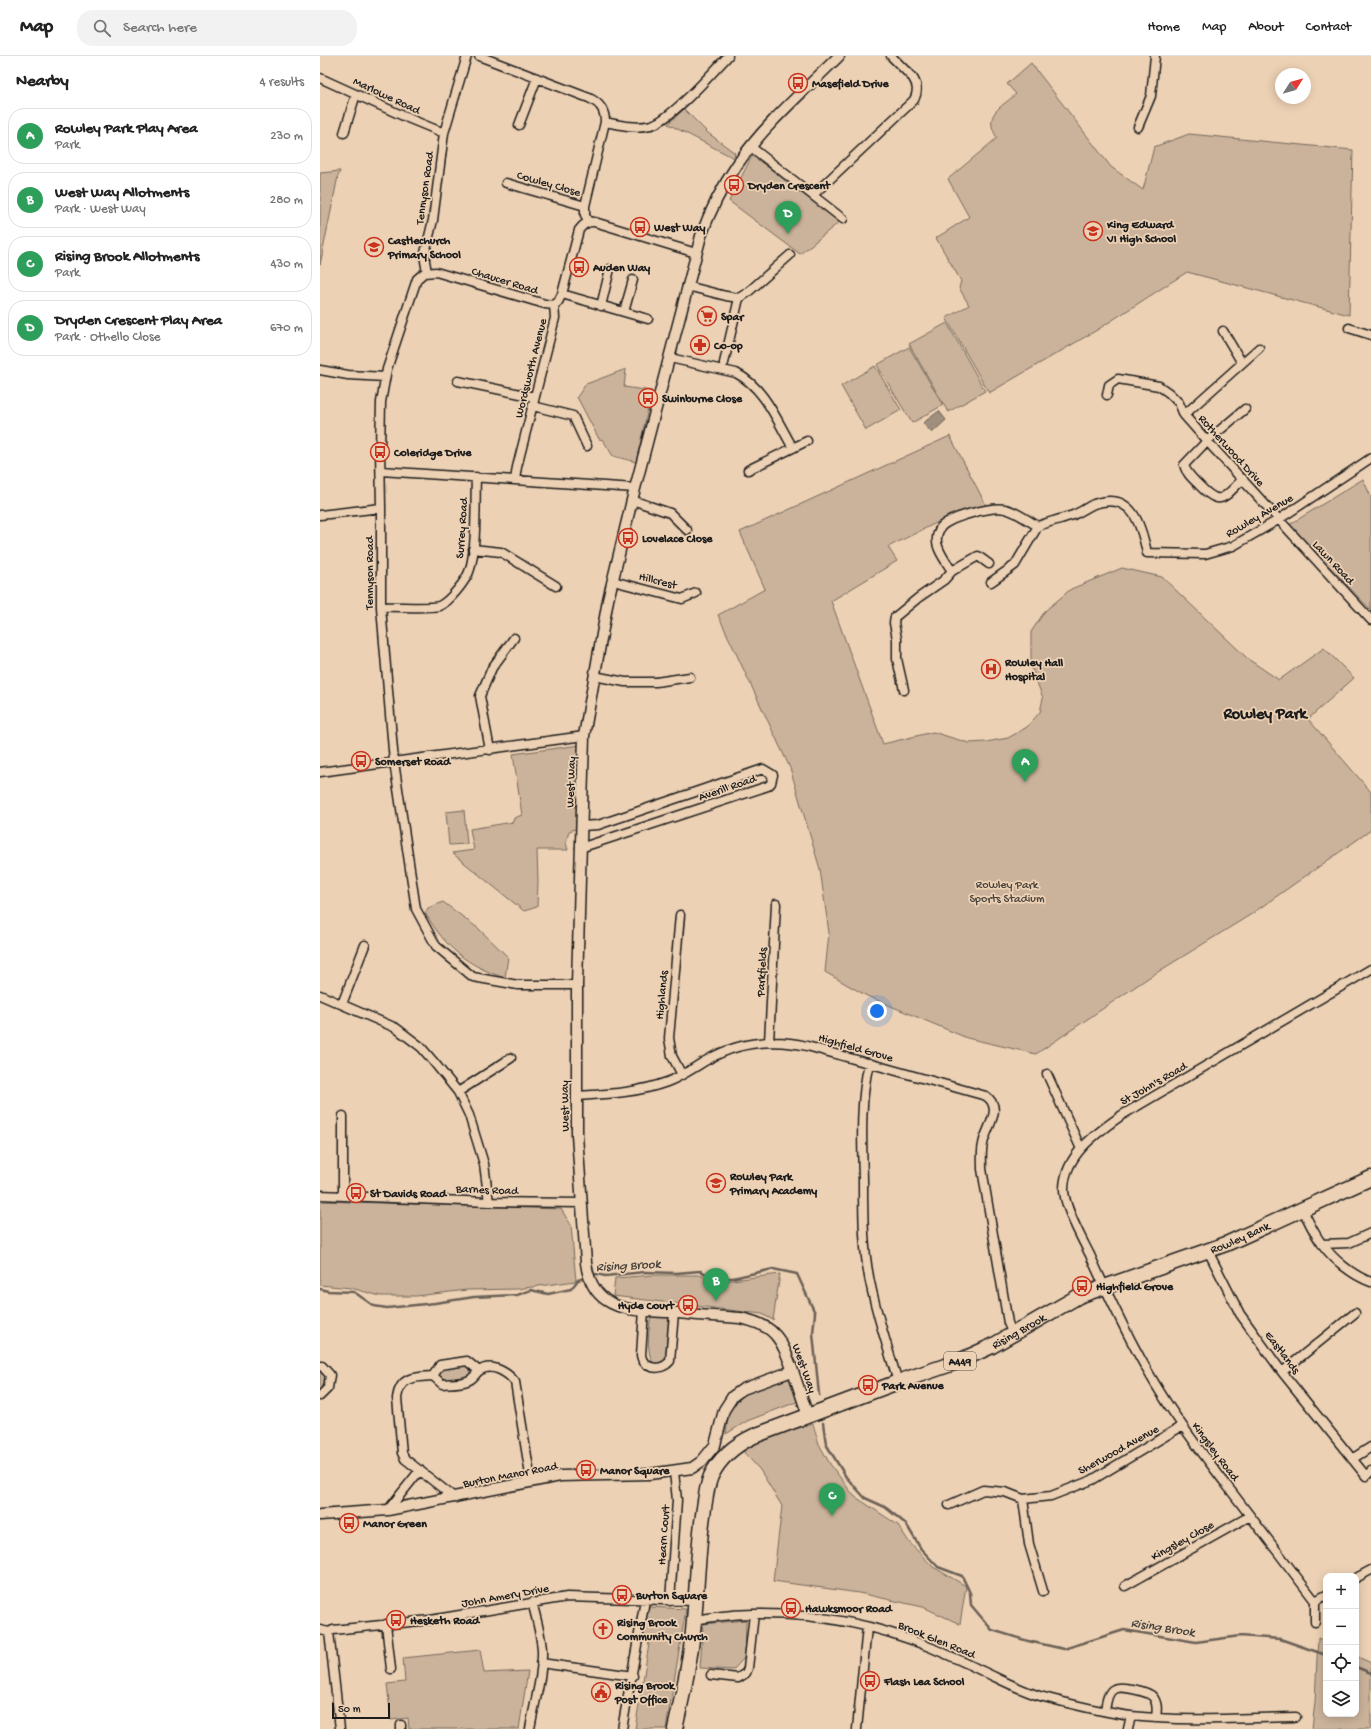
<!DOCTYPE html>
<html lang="en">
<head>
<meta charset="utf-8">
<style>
  body { margin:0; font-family:"Gochi Hand",sans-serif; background:#f2f2f2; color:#222 }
  .controls { position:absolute; right:12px; bottom:12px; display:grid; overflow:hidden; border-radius:8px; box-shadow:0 2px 10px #0003 }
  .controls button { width:36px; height:36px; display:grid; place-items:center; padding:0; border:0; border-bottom:1px solid #e0e0e0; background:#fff; color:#222; font:20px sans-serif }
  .compass { position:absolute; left:955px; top:12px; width:36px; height:36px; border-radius:50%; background:#fff; box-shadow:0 2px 10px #0003; rotate:53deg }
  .scale { position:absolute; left:12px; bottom:10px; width:58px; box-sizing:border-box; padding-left:4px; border:2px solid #1c1c1c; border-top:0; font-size:11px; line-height:14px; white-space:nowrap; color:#1c1c1c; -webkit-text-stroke:3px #edd1b4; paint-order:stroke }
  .you { position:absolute; left:557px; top:955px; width:14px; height:14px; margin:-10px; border:3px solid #fff; border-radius:50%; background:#1a73e8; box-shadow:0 0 0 6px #1a73e833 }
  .badge { display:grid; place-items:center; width:26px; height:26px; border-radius:50%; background:#c8321e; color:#fff; font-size:13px; font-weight:700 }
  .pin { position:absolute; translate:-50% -33px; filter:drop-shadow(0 1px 2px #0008) }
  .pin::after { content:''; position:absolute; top:21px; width:14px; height:12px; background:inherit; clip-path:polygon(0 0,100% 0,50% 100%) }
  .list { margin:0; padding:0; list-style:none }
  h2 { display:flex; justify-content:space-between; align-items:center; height:52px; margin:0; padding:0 16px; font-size:17px }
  h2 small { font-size:13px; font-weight:400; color:#767676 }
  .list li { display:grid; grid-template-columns:26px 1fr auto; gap:12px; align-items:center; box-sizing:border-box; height:56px; margin:0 8px 8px; padding:0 8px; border:1px solid #e0e0e0; border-radius:16px }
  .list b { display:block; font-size:15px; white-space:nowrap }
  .list p { margin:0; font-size:13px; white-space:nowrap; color:#767676 }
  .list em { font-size:13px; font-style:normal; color:#767676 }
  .icon { flex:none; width:22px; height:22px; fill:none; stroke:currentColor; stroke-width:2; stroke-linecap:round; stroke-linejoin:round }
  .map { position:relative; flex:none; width:1051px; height:1673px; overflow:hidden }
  header { display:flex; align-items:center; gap:24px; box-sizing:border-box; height:56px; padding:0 20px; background:#fff; border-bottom:1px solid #e0e0e0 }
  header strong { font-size:19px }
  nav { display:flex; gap:22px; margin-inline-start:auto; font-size:14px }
  .search { width:280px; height:36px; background:#f2f2f2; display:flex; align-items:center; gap:10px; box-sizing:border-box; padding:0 14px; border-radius:16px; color:#767676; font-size:15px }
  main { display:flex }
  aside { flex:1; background:#fff }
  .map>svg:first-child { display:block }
</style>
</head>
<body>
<header>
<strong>Map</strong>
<div class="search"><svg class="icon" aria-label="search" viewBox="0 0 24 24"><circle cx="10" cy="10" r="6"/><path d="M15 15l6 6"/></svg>Search here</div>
<nav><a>Home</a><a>Map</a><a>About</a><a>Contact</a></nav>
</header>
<main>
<aside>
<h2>Nearby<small>4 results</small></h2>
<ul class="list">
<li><span class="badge" style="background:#2e9e5b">A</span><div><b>Rowley Park Play Area</b><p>Park</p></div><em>230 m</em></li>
<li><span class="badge" style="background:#2e9e5b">B</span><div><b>West Way Allotments</b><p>Park · West Way</p></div><em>280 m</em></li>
<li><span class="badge" style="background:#2e9e5b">C</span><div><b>Rising Brook Allotments</b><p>Park</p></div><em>430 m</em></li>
<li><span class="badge" style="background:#2e9e5b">D</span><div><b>Dryden Crescent Play Area</b><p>Park · Othello Close</p></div><em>670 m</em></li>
</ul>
</aside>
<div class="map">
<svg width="1051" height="1673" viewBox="0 0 1051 1673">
  <rect width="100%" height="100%" fill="#edd1b4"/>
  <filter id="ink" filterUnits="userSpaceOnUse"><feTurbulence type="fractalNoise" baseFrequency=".025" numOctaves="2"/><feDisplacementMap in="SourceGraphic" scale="8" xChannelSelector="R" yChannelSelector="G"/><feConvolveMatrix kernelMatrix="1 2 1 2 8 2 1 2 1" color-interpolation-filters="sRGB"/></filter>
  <g filter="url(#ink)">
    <path fill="#cbb39b" stroke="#74685c" d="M711,7L791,111L823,134L834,91L869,78L1033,94L1029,259L867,216L777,274L669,337L626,262L649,249L639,232L641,225L616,182L649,161L628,123L677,82C663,58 679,53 696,38L687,28Z
      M364,53L388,77L415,97L414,102L348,68Z
      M432,100L523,163L480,198L409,145Z
      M20,115L18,120L0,209V117Z
      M627,267L665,335L628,356L589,288Z
      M589,291L623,349L592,367L557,309Z
      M555,310L581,354L546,374L521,330Z
      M306,313L304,331L332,335L316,406L293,400L283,384L279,383L257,341L266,328Z
      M630,380L667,451L618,466L568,491L577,505L511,545L563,688L613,676L649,687L666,686L688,682L707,671L720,656L723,642L711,611V576L725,555L751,533L802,512L842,521L928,603L959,624L1004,592L1034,622L988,663L1051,736V774L930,859L828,922L716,998L647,982L547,940L505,916L509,877L500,813L470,712L398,559L445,533L420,476Z
      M1043,423L1051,441V554L969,469Z
      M260,689L258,772L249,775L246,787L248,794H217L218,826L217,851L204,855L132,797L154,794L150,773L193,766L194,762L202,759L193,698Z
      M144,754L147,788L129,789L126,756Z
      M123,846L159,873L188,901L185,922C146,909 127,893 105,857L108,852Z
      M0,1145L241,1153L251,1169L256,1225L197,1233L147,1234L96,1240H60L31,1232L0,1229Z
      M460,1218L453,1264L442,1258L293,1240L295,1222L334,1219H379L397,1226Z
      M331,1258L349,1261L345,1306L336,1308L332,1306C326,1291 329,1274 331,1258Z
      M144,1309L153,1314L151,1319L144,1322L125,1324L119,1319L120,1313Z
      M0,1315L5,1321L4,1331L0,1335Z
      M471,1322L479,1345L427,1365L406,1378L409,1353L424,1339L437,1332Z
      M493,1368L499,1388L510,1408L534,1440L578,1469L589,1486L613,1511L646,1530L640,1568L603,1551L539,1537L453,1525L462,1450L440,1414L421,1393L470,1374Z
      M329,1551L366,1553L346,1673H315L329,1588L323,1581L327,1553Z
      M426,1564L425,1601L413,1614L380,1612L383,1568Z
      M998,1582L1006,1586V1658H1036V1600L1051,1607V1673H992L995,1646Z
      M160,1594L164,1617L208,1615L199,1673H89L88,1662L71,1664L67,1628L85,1626L83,1602Z"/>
    <path fill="#a08f7c" stroke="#6b6156" d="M619,355L626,364L612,377L603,367Z"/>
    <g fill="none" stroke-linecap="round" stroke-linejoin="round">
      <path stroke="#6b6156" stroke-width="2.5" d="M272,1219L277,1218L285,1220L325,1216L356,1217L380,1215L395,1222H413L453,1213L477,1218L495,1257L493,1277L499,1339
        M0,1233L8,1235L34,1236L54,1250L67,1252L115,1247L154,1241L197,1239L211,1234L228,1238L251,1233L258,1224L267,1221
        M503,1367L506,1388L526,1421L545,1442L565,1451L586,1468L601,1493L618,1511L642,1520L650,1537L651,1549L672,1574L708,1585L744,1593L804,1574L876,1586L920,1580L960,1583L1006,1599
        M1036,1611L1051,1617"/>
      <defs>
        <path id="minor" d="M159,0L269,42C280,47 285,54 285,66L265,150V159L268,166
          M0,22L90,63L124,77
          M285,66C300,69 316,73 331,69C350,65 393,16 408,0
          M199,69L217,22
          M818,71L831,40L835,0
          M24,77L36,38
          M431,91L523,163
          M186,127L265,150
          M493,139L594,44C598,36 598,30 593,22L571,0
          M107,216L105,205V197L113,164L124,77L147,0
          M367,230L406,240L419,242L427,237L470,199
          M242,238L328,263
          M234,249L225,248L116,216L104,217L97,223L67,313L61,346L60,393L61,452V551L74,706L96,853L116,890L153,921L198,929H257
          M234,249L238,246L242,238L259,174C264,167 270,164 278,167L376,197
          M281,250L290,213
          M304,256L313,224
          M1029,272L1051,279
          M903,275L922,307
          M350,302L416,317C445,332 457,365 473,392
          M404,307L419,242
          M0,314L28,319L65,321
          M138,325L215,341
          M787,339L789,329L798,323L839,330L849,337L859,347L864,359L887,385L1051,564
          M213,350L253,360L267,390
          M864,359L939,292
          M428,414L487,385
          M61,415L315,432
          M923,423C903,442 901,452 879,429C873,423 866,417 864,409L887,385L925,353
          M195,424L197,411L235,262L234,249
          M312,444L350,457L367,474
          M0,459L61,452
          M153,493L181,496L236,530
          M669,508L658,500L632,515C627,507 615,492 617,482C617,479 619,474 621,471C630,461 672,450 685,453C696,455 708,465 718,470C729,466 741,463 753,459C761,456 767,451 774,448C812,435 821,468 827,497L885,498L913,490L958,464L1051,402
          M293,525L362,543L376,537
          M671,526L695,509L718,470
          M61,551C76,550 107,553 119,550C129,546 147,524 150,513C157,489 155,447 156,421
          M274,620L305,626H336L370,621
          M584,634L577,603V583L574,567L575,561L598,542L624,524L632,515
          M170,694L160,640L172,612L194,582
          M0,716L264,680
          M260,792L448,730L451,727L453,719L443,713L278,769L261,770
          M360,859L349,982L352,1000L362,1019
          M0,939L76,972L101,991L113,1005L138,1036L149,1059L164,1108L169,1146
          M22,948L45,889
          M449,986L456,848
          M549,1007C540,1045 542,1084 543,1123C543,1160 543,1199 552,1235C559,1266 569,1296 578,1326
          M727,1018L761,1093
          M138,1036L191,1002
          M257,1040C288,1038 317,1037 347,1026C361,1021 373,1012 387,1004C418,986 451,982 487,990L666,1040C684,1053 666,1071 663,1088C661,1096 662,1104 662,1113L688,1267L693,1278
          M0,1139L169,1146L262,1147
          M23,1140V1060
          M982,1152C988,1164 994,1178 1002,1188C1014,1204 1032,1219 1051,1226
          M1002,1188L1029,1187L1051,1177
          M888,1195L920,1258L962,1316L1046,1420L1051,1415
          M324,1254L321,1299C323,1313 341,1316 350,1305L354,1257
          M0,1310H2L10,1319L8,1332L0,1340
          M962,1316L1035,1257
          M113,1320L120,1309L147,1305L159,1315
          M1032,1403L1051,1391
          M135,1442L85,1403L82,1397L77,1342C80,1320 95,1321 113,1320L122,1328C130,1327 139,1328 147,1325C154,1323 154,1319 159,1315C171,1306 187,1316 195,1326L211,1425
          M703,1443L709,1488L723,1535
          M629,1449L663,1434L685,1436L703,1443L731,1440L772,1424L862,1370
          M68,1454L100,1414
          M1036,1522L1051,1514
          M805,1530L930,1460
          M350,1545L357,1444L354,1416
          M995,1545L1006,1539
          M374,1564C393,1561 413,1558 433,1558C493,1557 556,1568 612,1592C628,1599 645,1606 660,1614C680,1623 699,1634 720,1640C750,1648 781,1656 811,1660C866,1666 921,1662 976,1661
          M995,1566V1545C965,1506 935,1466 905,1427C883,1398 861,1370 842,1339C814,1295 791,1246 770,1199C762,1183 743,1149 744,1132C745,1098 778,1076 802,1059L1051,913
          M66,1568L71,1613
          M0,1574L9,1576L13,1574L110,1564L247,1541L375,1545
          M9,1576L20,1673
          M221,1607L313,1620
          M391,1619L418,1622L426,1617L428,1612L434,1558
          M785,1655C786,1649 787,1636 794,1633C800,1629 828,1635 833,1641C838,1647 837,1655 836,1662
          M81,1669V1673
          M210,1673C214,1648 223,1620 222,1594C221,1578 216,1561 212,1546
          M302,1673L325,1544
          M537,1673L547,1571
          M808,1673L811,1660"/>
        <path id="tertiary" d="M488,1360C483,1345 478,1330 473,1315C461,1283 456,1269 420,1262C396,1260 372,1259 349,1256C329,1255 303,1256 286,1244C273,1235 268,1222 266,1207L257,1079V929L264,680L288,544L312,444L381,180C390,155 402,131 417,109C443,70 485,34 519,0
          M0,1459L68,1454L240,1420L330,1418L372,1412L382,1405L395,1389L404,1354L413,1340L423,1333L472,1315"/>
        <g id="trunk">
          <path id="s1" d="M355,1673C363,1637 371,1602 374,1565C377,1530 378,1494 383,1459C385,1446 386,1432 391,1420C400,1401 415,1389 434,1380L578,1326L637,1306L672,1290L759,1240L906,1188L1051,1122"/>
        </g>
      </defs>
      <use href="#minor" stroke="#1c1c1c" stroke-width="11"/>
      <use href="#tertiary" stroke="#1c1c1c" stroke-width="13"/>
      <use href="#trunk" stroke="#1c1c1c" stroke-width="17"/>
      <use href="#minor" stroke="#edd1b4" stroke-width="8"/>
      <use href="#tertiary" stroke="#edd1b4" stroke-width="10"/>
      <use href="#trunk" stroke="#edd1b4" stroke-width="14"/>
    </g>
  </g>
  <defs>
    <symbol id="bus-ring" viewBox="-11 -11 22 22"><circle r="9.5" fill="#edd1b4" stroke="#c8321e" stroke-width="1.5"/><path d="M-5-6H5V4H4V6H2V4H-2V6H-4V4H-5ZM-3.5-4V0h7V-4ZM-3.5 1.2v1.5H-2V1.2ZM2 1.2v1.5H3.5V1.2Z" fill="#c8321e"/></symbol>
    <symbol id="school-ring" viewBox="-11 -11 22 22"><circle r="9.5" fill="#edd1b4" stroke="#c8321e" stroke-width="1.5"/><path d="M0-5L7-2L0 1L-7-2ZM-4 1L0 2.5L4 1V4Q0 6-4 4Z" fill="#c8321e"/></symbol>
    <symbol id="supermarket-ring" viewBox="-11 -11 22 22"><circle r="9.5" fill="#edd1b4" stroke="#c8321e" stroke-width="1.5"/><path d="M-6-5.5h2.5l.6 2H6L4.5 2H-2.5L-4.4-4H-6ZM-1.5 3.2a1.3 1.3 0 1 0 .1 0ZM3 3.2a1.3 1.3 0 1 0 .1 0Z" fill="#c8321e"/></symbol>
    <symbol id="pharmacy-ring" viewBox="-11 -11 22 22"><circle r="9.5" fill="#edd1b4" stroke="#c8321e" stroke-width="1.5"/><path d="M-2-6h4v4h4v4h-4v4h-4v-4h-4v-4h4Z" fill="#c8321e"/></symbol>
    <symbol id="hospital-ring" viewBox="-11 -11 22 22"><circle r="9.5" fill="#edd1b4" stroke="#c8321e" stroke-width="1.5"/><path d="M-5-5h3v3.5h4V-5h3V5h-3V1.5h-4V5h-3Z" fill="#c8321e"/></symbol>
    <symbol id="church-ring" viewBox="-11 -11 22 22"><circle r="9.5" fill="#edd1b4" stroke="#c8321e" stroke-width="1.5"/><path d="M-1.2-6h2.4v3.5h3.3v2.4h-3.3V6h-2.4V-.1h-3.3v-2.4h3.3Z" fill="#c8321e"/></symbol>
    <symbol id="civic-ring" viewBox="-11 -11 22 22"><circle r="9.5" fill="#edd1b4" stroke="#c8321e" stroke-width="1.5"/><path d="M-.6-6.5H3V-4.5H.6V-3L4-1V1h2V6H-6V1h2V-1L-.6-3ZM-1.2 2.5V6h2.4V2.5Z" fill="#c8321e"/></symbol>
  </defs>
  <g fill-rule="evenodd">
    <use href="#bus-ring" x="467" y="16" width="22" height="22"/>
    <use href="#bus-ring" x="403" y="118" width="22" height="22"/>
    <use href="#bus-ring" x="309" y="160" width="22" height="22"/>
    <use href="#school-ring" x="762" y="164" width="22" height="22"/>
    <use href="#school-ring" x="43" y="180" width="22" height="22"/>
    <use href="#bus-ring" x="248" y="200" width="22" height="22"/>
    <use href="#supermarket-ring" x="376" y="249" width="22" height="22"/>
    <use href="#pharmacy-ring" x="369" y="278" width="22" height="22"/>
    <use href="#bus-ring" x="317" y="331" width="22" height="22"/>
    <use href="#bus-ring" x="49" y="385" width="22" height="22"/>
    <use href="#bus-ring" x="297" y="471" width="22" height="22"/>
    <use href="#hospital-ring" x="660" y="602" width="22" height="22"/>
    <use href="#bus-ring" x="30" y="694" width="22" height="22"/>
    <use href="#school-ring" x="385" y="1116" width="22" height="22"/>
    <use href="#bus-ring" x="25" y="1126" width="22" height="22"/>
    <use href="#bus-ring" x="751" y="1219" width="22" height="22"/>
    <use href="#bus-ring" x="357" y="1238" width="22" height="22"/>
    <use href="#bus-ring" x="537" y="1318" width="22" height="22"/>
    <use href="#bus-ring" x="255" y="1403" width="22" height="22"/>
    <use href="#bus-ring" x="18" y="1456" width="22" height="22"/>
    <use href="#bus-ring" x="291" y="1528" width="22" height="22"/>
    <use href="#bus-ring" x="460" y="1541" width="22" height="22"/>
    <use href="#bus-ring" x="65" y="1553" width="22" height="22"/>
    <use href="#church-ring" x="272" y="1562" width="22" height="22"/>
    <use href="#bus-ring" x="539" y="1614" width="22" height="22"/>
    <use href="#civic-ring" x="270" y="1625" width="22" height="22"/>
  </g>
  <g text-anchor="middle" stroke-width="3.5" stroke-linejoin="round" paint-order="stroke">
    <rect fill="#edd1b4" stroke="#5b524a" stroke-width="1" x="624" y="1296" width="32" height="18" rx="3"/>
    <g font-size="11" font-weight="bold" fill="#1c1c1c">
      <text x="640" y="1309">A449</text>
    </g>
    <g font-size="12" font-weight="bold" fill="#1c1c1c" stroke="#edd1b4" text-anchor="start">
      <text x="492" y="31">Masefield Drive</text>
      <text x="428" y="133">Dryden Crescent</text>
      <text x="787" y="172">King Edward<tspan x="787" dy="14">VI High School</tspan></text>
      <text x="334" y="175">West Way</text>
      <text x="68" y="188">Castlechurch<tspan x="68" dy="14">Primary School</tspan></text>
      <text x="273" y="215">Auden Way</text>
      <text x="401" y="264">Spar</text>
      <text x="394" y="293">Co-op</text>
      <text x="342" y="346">Swinburne Close</text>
      <text x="74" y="400">Coleridge Drive</text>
      <text x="322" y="486">Lovelace Close</text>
      <text x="685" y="610">Rowley Hall<tspan x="685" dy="14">Hospital</tspan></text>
      <text x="55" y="709">Somerset Road</text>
      <text x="410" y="1124">Rowley Park<tspan x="410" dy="14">Primary Academy</tspan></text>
      <text x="50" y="1141">St Davids Road</text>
      <text x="776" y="1234">Highfield Grove</text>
      <text x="354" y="1253" text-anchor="end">Hyde Court</text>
      <text x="562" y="1333">Park Avenue</text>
      <text x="280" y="1418">Manor Square</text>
      <text x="43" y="1471">Manor Green</text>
      <text x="316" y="1543">Burton Square</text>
      <text x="485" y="1556">Hawksmoor Road</text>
      <text x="90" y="1568">Hesketh Road</text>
      <text x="297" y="1570">Rising Brook<tspan x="297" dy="14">Community Church</tspan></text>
      <text x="564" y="1629">Flash Lea School</text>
      <text x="295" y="1633">Rising Brook<tspan x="295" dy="14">Post Office</tspan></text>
    </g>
    <g font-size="12" fill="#1c1c1c" stroke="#edd1b4">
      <text transform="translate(67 39) rotate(25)" y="4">Marlowe Road</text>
      <text transform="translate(229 127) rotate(16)" y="4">Cowley Close</text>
      <text transform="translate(104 132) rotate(-82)" y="4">Tennyson Road</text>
      <text transform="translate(185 224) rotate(17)" y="4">Chaucer Road</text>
      <text transform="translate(210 312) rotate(-76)" y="4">Wordsworth Avenue</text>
      <text transform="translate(912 394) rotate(48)" y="4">Rotherwood Drive</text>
      <text transform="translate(939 459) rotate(-30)" y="4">Rowley Avenue</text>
      <text transform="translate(141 472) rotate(-86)" y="4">Surrey Road</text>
      <text transform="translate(1014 506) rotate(47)" y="4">Lawn Road</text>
      <text transform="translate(49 517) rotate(-90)" y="4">Tennyson Road</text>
      <text transform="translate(338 524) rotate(14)" y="4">Hillcrest</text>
      <text transform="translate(250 726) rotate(-88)" y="4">West Way</text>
      <text transform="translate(407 731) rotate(-19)" y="4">Averill Road</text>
      <text transform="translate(441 916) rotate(-87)" y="4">Parkfields</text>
      <text transform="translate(341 939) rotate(-85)" y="4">Highlands</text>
      <text transform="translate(536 991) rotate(16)" y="4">Highfield Grove</text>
      <text transform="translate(833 1027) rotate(-30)" y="4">St John's Road</text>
      <text transform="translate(244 1050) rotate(-91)" y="4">West Way</text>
      <text transform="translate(167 1133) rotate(2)" y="4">Barnes Road</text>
      <text dy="4" stroke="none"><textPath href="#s1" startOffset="842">Rowley Bank</textPath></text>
      <text dy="4" stroke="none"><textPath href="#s1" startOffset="601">Rising Brook</textPath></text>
      <text transform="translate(963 1296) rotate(53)" y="4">Eastlands</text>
      <text transform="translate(485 1312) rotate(70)" y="4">West Way</text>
      <text transform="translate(798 1393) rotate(-29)" y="4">Sherwood Avenue</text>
      <text transform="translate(896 1395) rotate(53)" y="4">Kingsley Road</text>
      <text transform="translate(190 1418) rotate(-11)" y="4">Burton Manor Road</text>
      <text transform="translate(343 1479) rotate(-86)" y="4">Hearn Court</text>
      <text transform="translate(862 1484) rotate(-29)" y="4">Kingsley Close</text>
      <text transform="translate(185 1539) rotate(-10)" y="4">John Amery Drive</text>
      <text transform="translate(617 1583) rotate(22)" y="4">Brook Glen Road</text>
    </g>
    <g font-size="12" fill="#48423c" stroke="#edd1b4">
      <text x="687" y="832">Rowley Park<tspan x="687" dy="14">Sports Stadium</tspan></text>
    </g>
    <g font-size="13" font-style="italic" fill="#4a443e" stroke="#edd1b4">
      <text transform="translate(308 1208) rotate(-3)" y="5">Rising Brook</text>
      <text transform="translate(843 1570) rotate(9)" y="5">Rising Brook</text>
    </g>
    <g font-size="16" font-weight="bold" fill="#1c1c1c" stroke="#edd1b4">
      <text x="945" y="662">Rowley Park</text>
    </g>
  </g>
</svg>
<div class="controls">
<button>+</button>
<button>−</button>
<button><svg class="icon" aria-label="locate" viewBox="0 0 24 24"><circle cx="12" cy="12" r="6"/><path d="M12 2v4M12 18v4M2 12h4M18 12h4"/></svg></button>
<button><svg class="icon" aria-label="layers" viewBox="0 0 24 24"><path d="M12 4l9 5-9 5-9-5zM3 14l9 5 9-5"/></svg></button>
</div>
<svg class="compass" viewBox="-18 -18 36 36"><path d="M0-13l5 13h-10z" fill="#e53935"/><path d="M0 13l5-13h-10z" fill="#767676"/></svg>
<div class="scale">50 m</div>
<div class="you"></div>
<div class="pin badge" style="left:705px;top:726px;background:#2e9e5b">A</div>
<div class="pin badge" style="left:396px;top:1245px;background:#2e9e5b">B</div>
<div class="pin badge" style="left:512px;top:1460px;background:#2e9e5b">C</div>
<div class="pin badge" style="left:468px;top:178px;background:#2e9e5b">D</div>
</div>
</main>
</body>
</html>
